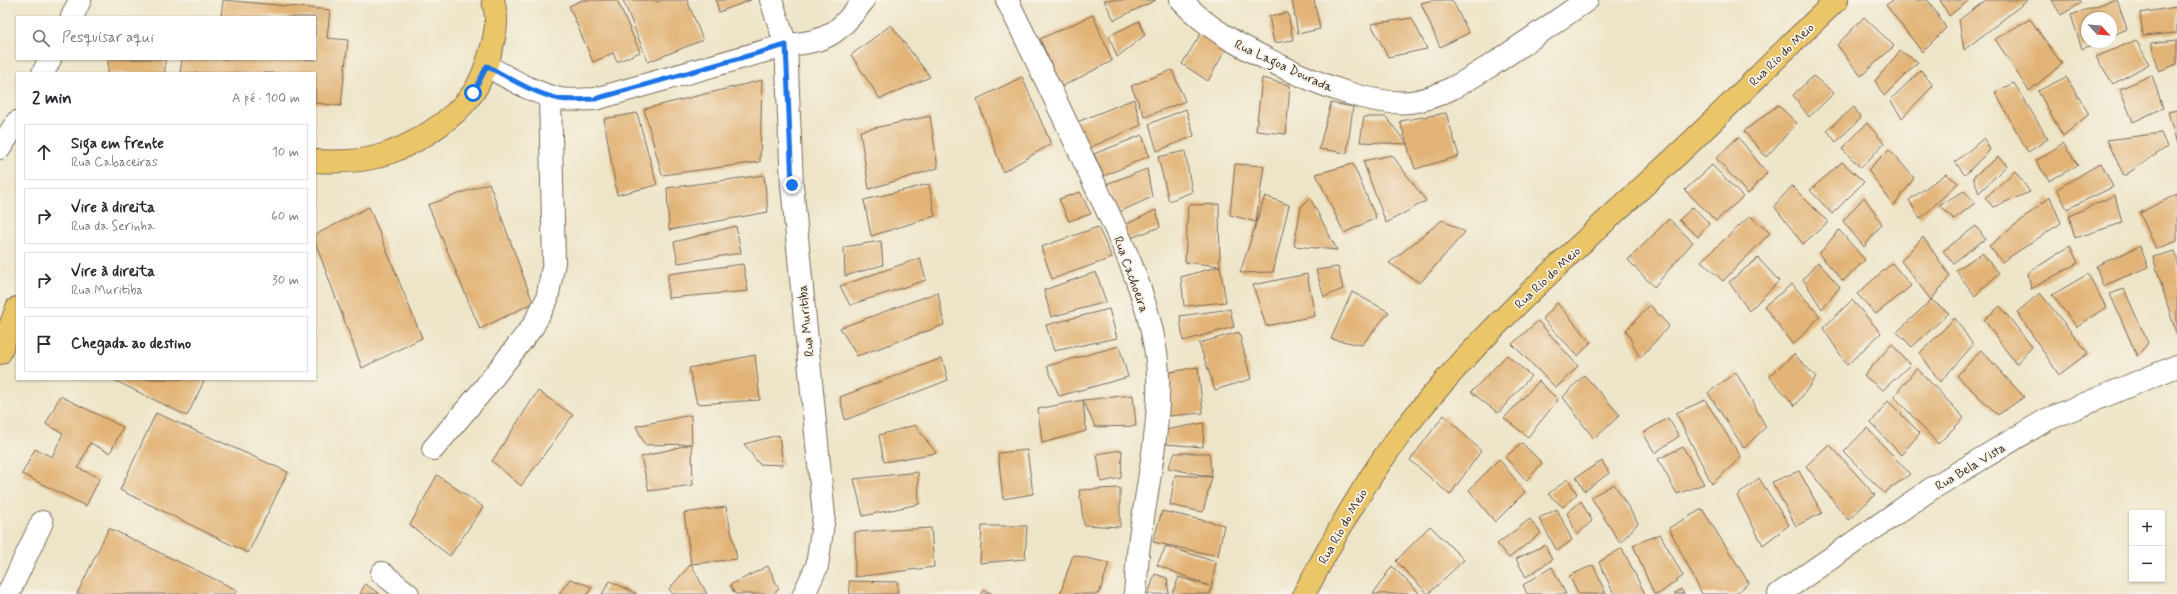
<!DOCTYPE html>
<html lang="pt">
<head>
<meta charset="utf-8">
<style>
  body { margin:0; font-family:Mynerve,sans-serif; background:#f2f2f3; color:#2b2b33 }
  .controls { position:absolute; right:12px; bottom:12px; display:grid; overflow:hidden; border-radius:0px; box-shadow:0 1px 3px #0004 }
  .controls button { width:36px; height:36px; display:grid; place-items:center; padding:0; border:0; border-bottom:1px solid #e1e1e2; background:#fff; color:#2b2b33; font:20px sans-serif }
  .compass { position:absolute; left:2081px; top:12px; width:36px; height:36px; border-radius:50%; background:#fff; box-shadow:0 1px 3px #0004; rotate:116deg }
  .stop { position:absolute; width:12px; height:12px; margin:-9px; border:3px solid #1a73e8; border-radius:50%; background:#fff }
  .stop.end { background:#1a73e8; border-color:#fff; box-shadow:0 1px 4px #0008 }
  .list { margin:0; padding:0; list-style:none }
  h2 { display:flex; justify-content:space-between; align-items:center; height:52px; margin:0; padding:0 16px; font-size:17px }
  h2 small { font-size:13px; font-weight:400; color:#7c7c81 }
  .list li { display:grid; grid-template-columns:26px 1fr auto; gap:12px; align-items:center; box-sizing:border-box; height:56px; margin:0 8px 8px; padding:0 8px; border:1px solid #e1e1e2; border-radius:0px }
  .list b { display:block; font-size:15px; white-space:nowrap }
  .list p { margin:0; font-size:13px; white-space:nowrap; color:#7c7c81 }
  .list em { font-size:13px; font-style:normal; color:#7c7c81 }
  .icon { flex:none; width:22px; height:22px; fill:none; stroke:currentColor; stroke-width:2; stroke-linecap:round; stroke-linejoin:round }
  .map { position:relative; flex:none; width:2177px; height:594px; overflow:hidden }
  .search { position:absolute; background:#fff; box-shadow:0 1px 3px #0004; left:16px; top:16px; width:300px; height:44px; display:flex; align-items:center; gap:10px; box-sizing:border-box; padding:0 14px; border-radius:0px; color:#7c7c81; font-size:15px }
  .panel { position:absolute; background:#fff; box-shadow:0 1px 3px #0004; left:16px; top:72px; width:300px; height:308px; border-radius:0px }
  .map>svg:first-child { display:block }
</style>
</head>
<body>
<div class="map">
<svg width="2177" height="594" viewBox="0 0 2177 594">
  <rect width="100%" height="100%" fill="#f7f3e8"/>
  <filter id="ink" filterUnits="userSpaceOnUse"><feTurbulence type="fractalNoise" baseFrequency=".025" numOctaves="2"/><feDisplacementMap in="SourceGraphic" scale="8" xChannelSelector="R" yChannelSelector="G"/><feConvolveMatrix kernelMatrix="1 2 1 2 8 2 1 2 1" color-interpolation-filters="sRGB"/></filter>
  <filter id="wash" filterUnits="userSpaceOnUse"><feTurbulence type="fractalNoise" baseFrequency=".012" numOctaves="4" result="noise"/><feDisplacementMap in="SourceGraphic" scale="16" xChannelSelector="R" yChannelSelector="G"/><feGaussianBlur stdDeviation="0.9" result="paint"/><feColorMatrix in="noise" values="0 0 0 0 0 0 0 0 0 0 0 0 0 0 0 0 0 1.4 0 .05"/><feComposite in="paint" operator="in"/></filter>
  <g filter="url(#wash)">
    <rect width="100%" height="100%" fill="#eee5c8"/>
    <g id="blocks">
      <path fill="#e2b376" d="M223,0L330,10L327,38L348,40L341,106L315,103V73H180L182,59H315V17H221Z
        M582,0H617L640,52L617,62L613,53L593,62L569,6Z
        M623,0H656L657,2L663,0H687L703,40L648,62Z
        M716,0H751L719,12Z
        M1104,0H1156L1114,20Z
        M1292,0H1314L1320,29L1298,34Z
        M1433,0H1452L1469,33L1440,47L1421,3Z
        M1893,0H1928L1946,28L1922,52L1886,5Z
        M1940,0H1969L1949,16Z
        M1986,0H2028L1964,50L1959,20Z
        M2052,0H2080L2081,3L2061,15Z
        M2113,0H2117L2127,29L2111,36V18H2087V42H2098L2082,49L2071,15Z
        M2176,7L2177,33L2143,36L2140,13Z
        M1288,13L1293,40L1274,43L1269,16Z
        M1093,15L1112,61L1061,87L1040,39Z
        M1864,17L1894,46L1861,76L1837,45Z
        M1412,18L1427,49L1388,57L1371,24Z
        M2030,19L2062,64L2029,91L1995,39Z
        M1139,21L1145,35L1117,57L1109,36Z
        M891,25L930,77L880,99L851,55Z
        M1203,30L1228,45L1208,81L1182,64Z
        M2136,40L2149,64L2113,84L2096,57Z
        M2177,40V64L2159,71L2151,43Z
        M1900,51L1918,62L1884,96L1875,81Z
        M108,59H165V73H108Z
        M1172,70L1185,101L1145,117L1131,86Z
        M1921,70L1933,86L1902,118L1890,100Z
        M2152,75L2163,108L2133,122L2120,89Z
        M1813,76L1834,93L1809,117L1793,95Z
        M1022,77L1051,144L1003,172L977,99Z
        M2066,77L2089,114L2063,136L2038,91Z
        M1262,78L1290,85L1286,134L1256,131Z
        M762,80L760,162L662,175L644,109Z
        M2014,83L2048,139L2028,152L1995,92Z
        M1134,99L1141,125L1089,148L1077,122Z
        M1331,103L1353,107L1347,153L1319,149Z
        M1778,105L1797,123L1766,157L1744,131Z
        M1854,107L1861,118L1836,142L1827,130Z
        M1186,109L1194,136L1157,151L1149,124Z
        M2177,110V144L2168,112Z
        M637,113L657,185L617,195L604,119Z
        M1446,113L1459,156L1415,169L1407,144L1360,142L1364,117H1386L1407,144L1400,121Z
        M930,116L938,168L869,189L860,131Z
        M1867,123L1884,143L1861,168L1842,149Z
        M2161,133L2167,147L2124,176L2107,140Z
        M1142,135L1149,156L1104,176L1094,154Z
        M1738,137L1767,173L1748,194L1716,158Z
        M1984,138L1990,150L1965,175L1955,162Z
        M2063,143L2078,165L2049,181L2036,161Z
        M1889,149L1914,178L1894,206L1868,170Z
        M1185,151L1192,192L1169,201L1158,157Z
        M1392,155L1426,201L1386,223L1363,161Z
        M1998,157L2007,165L1979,193L1973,177Z
        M1842,162L1864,182L1832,214L1810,190Z
        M2101,163L2113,187L2067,209L2057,189Z
        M1235,164L1264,166L1256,222L1230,215Z
        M1353,164L1376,218L1344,233L1316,174Z
        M1712,165L1743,197L1716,221L1685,190Z
        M1147,169L1152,197L1117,213L1106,184Z
        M2015,171L2030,192L1993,207L1985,198Z
        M1946,174L1958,183L1920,219L1909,200Z
        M764,175L768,212L669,230L667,188Z
        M489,183L533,303L480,329L428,205Z
        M929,184L935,216L871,236L864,200Z
        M1792,186L1828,222L1803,244L1774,206Z
        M1964,191L1975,203L1954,219L1939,205Z
        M1080,192L1091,214L1069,221L1059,199Z
        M2177,194V241L2156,249L2140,213Z
        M2115,195L2122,223L2075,238L2069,216Z
        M1265,196L1289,205L1273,272L1240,273Z
        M1864,197L1882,224L1864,247L1843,221Z
        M2050,197L2061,223L2002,262L1989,246Z
        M1310,198L1337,250L1294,246L1301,207Z
        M1219,204L1220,266L1185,262L1188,205Z
        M369,207L422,338L362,368L315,242V235Z
        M1693,207L1709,223L1698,237L1679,220Z
        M1156,210L1160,227L1128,239L1123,226Z
        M1750,216L1770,233L1723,281L1701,261Z
        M1669,219L1693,242L1654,287L1628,260Z
        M1442,220L1465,232L1420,283L1389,263Z
        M736,226L741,253L678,263L674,242Z
        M1976,226L1985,239L1953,263L1943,251Z
        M1098,227L1112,258L1052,279L1041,247Z
        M1839,230L1865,260L1843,281L1819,254Z
        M1923,237L1950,276L1931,300L1901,261Z
        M881,241L883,265L845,276L844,247Z
        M2070,246L2078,263L2031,289L2028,273Z
        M2140,246L2148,267L2103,286L2096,266Z
        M2175,251L2177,257V336L2153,257Z
        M1982,253L1999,273L1975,296L1956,270Z
        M920,258L926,280L850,305L840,286Z
        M1758,258L1779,281L1749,311L1729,282Z
        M1818,262L1840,287L1822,309L1803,279Z
        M1892,263L1911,286L1876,314L1857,294Z
        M743,264L748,291L668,298V274Z
        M1220,266L1226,302L1184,306L1181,277Z
        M1338,267L1343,289L1324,297L1316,270Z
        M1096,272L1106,302L1051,317L1044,290Z
        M1307,274L1315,316L1266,326L1253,285Z
        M2088,274L2106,307L2077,327L2052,295Z
        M1792,284L1820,316L1793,345L1764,306Z
        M2124,289L2148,343L2137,356L2110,294Z
        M938,292L944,325L857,356L840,328Z
        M1352,292L1389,312L1362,345L1331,339Z
        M2040,293L2088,353L2059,375L2017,312Z
        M1852,300L1881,333L1847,365L1823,328Z
        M1931,300L1949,313L1912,347L1897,332Z
        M1557,303L1591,342L1578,356L1543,319Z
        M1650,305L1669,326L1640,358L1626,330Z
        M2000,306L2032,347L2016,364L1984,320Z
        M1109,309L1117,338L1054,351L1046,325Z
        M1230,309L1234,327L1183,341L1180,316Z
        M1955,318L1973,345L1940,382L1920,353Z
        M1538,321L1578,366L1556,388L1512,344Z
        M1239,332L1251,379L1215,390L1199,343Z
        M1892,344L1910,365L1883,390L1864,376Z
        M1119,346L1128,377L1059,396L1047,366Z
        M1981,350L2024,397L1998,415L1957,376Z
        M1794,354L1816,377L1795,406L1769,376Z
        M755,355L760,400L697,404L689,368Z
        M1507,355L1531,376L1498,413L1471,392Z
        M942,358L948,380L845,420L840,397Z
        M1198,367L1203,413L1167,416L1165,373Z
        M1917,368L1964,418L1938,444L1894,396Z
        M1736,372L1766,427L1744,448L1708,393Z
        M1584,375L1620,415L1594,439L1563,397Z
        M112,379H205L187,416Z
        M1539,381L1558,400L1528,437L1504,418Z
        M538,391L573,415L521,486L492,461Z
        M1133,395L1136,426L1095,427L1083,400Z
        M60,396L123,427L110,453L90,443L78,468L100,478L86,506L22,474L35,449L52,457L63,433L46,424Z
        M1083,400L1086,431L1042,443L1038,409Z
        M1705,400L1741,457L1712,484L1676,413Z
        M1888,401L1920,433L1901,455L1871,423Z
        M156,413L288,472L248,553L120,490Z
        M691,415L693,485L649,491L641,457L691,444L645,445L636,426Z
        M1444,415L1481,451L1450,495L1410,460Z
        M1668,418L1679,436L1655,453L1643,433Z
        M1204,423L1203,447L1166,444L1165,430Z
        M915,425L936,453L884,462L879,435Z
        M1867,428L1910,474L1884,493L1844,452Z
        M779,435L783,465L759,464L744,444Z
        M1522,443L1542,463L1527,481L1505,457Z
        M1829,444L1875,495L1848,520L1806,466Z
        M1683,447L1704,484L1677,494L1658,459Z
        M1027,450L1033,494L1003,499L998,453Z
        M1122,450L1121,478L1101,482L1097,454Z
        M1175,453H1209L1212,477L1168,468Z
        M1499,459L1525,492L1495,522L1469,490Z
        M1602,461L1609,473L1585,491L1576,477Z
        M1799,471L1822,513L1796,526L1772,482Z
        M918,472L919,504L863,516L854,479Z
        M437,475L483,507L450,556L410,525Z
        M1175,475L1212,477L1203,512L1170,505Z
        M1759,478L1789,525L1763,545L1737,496Z
        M1568,479L1577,494L1563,507L1548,494Z
        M1614,484L1638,523L1620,543L1591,497Z
        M1120,488V527L1084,525L1079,490Z
        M1581,501L1592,521L1577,535L1567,513Z
        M726,507L737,559L691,564L707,594H673L669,589L691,564L684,513Z
        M1557,509L1572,540L1557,551L1539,518Z
        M1702,509L1749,583L1735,594H1702L1669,528Z
        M1162,511L1224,525L1218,556L1153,542Z
        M1530,519L1541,533L1509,558L1497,544Z
        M982,526H1027L1025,559L980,563Z
        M1430,526L1464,560L1428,594L1396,561Z
        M109,528L237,590L235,594H77Z
        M931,528L934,567L855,577V532Z
        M1660,534L1683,576L1659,594H1654L1633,545Z
        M1545,545L1552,560L1526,577L1516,559Z
        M1166,546L1216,562L1210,594H1172L1179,577L1209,586L1157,565Z
        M1622,548L1645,594H1614L1599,562Z
        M1073,555L1109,563L1099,594H1060Z
        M1593,565L1606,594H1579L1569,576Z
        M768,566L779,589L773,594H735L730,585Z
        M1392,566L1420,594H1373Z
        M1552,567L1566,594H1527L1523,585Z
        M1155,574L1167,578L1169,594H1148Z
        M570,579L592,587L588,594H559Z
        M610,581L637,594H602Z
        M849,581L898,582L897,594H850Z
        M365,584L380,594H360Z
        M1681,589L1684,594H1674Z
        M983,590L993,594H982Z"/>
    </g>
  </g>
  <g filter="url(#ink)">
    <use href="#blocks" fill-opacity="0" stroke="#7a6b5a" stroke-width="1"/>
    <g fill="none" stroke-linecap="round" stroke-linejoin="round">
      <defs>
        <path id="minor" d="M771,0L786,45L792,185L824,516L817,566L804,594
          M1007,0C1037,61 1067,123 1095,185C1121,239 1147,293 1156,353C1164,410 1149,475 1141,531C1137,552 1137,573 1135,594
          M1181,0C1209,31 1245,48 1281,66C1316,83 1378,109 1417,101C1446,95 1470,78 1495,63C1526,42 1557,21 1587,0
          M72,17L80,0
          M487,66C511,79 533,93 560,99C571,101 584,99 595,99L786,45C829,42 838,33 864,0
          M43,73L50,59
          M0,148L17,122
          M433,449L483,390L533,326L547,299L554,262L550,96
          M382,573L408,594
          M8,594L42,522
          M1779,594L1931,489L2046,420L2177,366"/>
        <path id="major" d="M315,161C334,162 357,162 376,157C410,148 452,122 473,93C484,77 497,38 496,18C496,12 494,6 493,0
          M0,353L17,308
          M1304,594C1334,538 1364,482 1402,432C1481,331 1578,247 1672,160C1728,108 1781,52 1837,0"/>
      </defs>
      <use href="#minor" stroke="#7a6b5a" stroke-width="24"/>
      <use href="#major" stroke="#7a6b5a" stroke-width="24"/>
      <use href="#minor" stroke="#fff" stroke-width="22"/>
      <use href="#major" stroke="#ebc669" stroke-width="22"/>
    </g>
  </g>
  <g fill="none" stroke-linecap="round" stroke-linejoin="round" filter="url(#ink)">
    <path stroke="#1a73e8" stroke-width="5" d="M473,93L487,66C511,79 533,93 560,99C571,101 584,99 595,99L786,45L792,185"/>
  </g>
  <g text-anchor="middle" stroke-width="3.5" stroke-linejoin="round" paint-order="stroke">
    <g font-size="13" fill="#3b2a1e" stroke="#f7f3e8">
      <text transform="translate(1781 54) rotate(-44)" y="5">Rua Rio do Meio</text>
      <text transform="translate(1284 65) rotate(25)" y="5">Rua Lagoa Dourada</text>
      <text transform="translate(1132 274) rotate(70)" y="5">Rua Cachoeira</text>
      <text transform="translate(1547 277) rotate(-43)" y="5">Rua Rio do Meio</text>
      <text transform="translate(805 321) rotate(-96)" y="5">Rua Muritiba</text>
      <text transform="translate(1970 466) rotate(-31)" y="5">Rua Bela Vista</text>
      <text transform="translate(1342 526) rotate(-60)" y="5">Rua Rio do Meio</text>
    </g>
  </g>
</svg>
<div class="controls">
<button>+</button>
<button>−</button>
</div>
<svg class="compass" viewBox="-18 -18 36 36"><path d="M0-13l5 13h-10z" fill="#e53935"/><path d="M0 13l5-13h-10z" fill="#7c7c81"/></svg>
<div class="stop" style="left:473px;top:93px"></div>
<div class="stop end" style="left:792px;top:185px"></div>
<div class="search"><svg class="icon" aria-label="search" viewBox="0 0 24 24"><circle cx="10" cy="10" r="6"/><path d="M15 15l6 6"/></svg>Pesquisar aqui</div>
<section class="panel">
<h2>2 min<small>A pé · 100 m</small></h2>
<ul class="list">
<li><svg class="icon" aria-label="ahead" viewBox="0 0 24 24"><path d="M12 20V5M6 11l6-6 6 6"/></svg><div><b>Siga em frente</b><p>Rua Cabaceiras</p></div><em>10 m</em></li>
<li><svg class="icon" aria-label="right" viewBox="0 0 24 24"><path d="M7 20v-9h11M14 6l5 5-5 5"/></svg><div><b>Vire à direita</b><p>Rua da Serinha</p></div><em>60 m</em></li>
<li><svg class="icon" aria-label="right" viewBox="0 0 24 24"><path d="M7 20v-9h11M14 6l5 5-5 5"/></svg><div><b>Vire à direita</b><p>Rua Muritiba</p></div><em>30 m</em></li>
<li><svg class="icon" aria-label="arrive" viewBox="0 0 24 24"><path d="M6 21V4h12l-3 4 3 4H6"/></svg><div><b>Chegada ao destino</b></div></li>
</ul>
</section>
</div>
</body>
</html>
